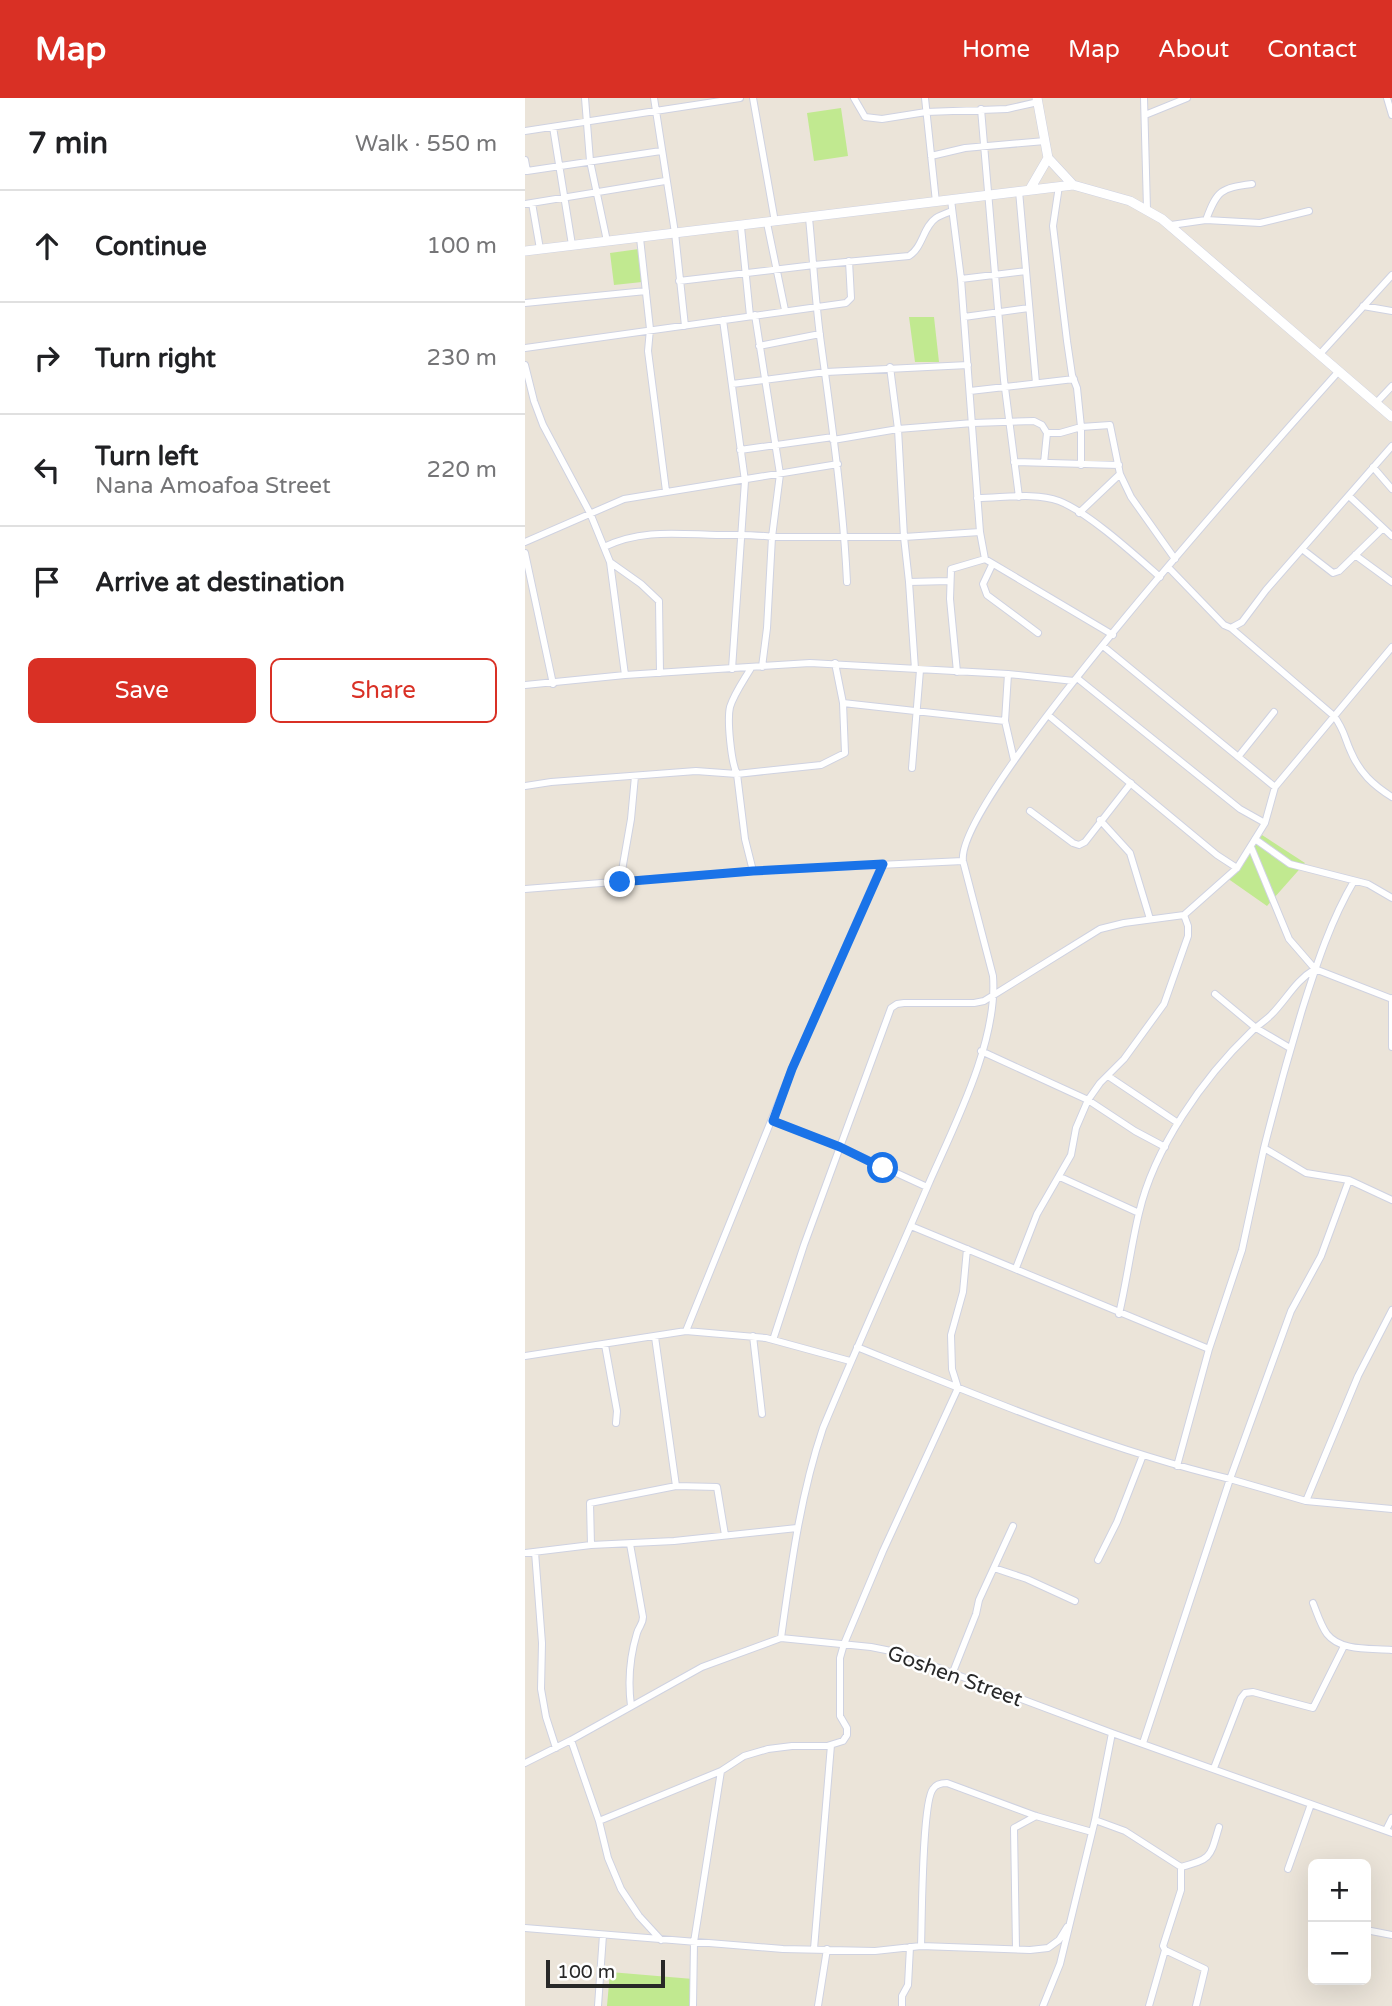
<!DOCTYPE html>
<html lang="en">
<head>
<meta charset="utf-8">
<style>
  body { margin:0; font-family:"Varela Round",sans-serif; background:#f2f2f2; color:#202124 }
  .controls { position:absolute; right:21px; bottom:21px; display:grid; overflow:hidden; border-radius:10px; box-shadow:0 7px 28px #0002 }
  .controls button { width:63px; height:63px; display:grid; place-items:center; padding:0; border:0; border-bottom:2px solid #e0e0e0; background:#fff; color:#202124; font:35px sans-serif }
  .scale { position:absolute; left:21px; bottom:18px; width:119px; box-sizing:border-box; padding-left:7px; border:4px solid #282828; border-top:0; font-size:19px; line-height:24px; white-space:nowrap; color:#282828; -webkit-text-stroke:5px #fff; paint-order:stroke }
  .stop { position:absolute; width:21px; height:21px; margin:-16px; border:5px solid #1a73e8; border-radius:50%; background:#fff }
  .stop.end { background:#1a73e8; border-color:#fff; box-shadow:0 2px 7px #0008 }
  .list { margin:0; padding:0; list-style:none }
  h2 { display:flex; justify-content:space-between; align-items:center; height:91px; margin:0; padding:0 28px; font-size:30px }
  h2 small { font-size:23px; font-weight:400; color:#757577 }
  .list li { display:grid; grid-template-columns:46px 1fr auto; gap:21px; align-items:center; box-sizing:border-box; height:112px; padding:0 28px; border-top:2px solid #e0e0e0 }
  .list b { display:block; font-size:26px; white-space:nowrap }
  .list p { margin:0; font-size:23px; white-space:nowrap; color:#757577 }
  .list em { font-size:23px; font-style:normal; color:#757577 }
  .actions { display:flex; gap:14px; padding:21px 28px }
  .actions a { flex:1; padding:16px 0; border:2px solid #d93025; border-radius:10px; text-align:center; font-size:24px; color:#d93025 }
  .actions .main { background:#d93025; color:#fff }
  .icon { flex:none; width:38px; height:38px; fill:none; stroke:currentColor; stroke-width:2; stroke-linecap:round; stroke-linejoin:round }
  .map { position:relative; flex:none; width:867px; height:1908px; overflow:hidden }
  header { display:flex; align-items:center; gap:42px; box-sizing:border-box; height:98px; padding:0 35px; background:#d93025; color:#fff }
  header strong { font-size:33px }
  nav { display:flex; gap:38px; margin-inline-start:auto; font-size:24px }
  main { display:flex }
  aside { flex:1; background:#fff }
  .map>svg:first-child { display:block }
</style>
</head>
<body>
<header>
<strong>Map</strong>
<nav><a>Home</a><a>Map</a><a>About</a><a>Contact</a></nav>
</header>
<main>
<aside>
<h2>7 min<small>Walk · 550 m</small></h2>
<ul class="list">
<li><svg class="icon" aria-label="ahead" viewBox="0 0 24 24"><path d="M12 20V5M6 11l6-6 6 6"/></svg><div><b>Continue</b></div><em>100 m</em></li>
<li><svg class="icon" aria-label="right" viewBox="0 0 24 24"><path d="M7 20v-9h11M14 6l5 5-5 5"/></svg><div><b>Turn right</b></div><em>230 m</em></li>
<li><svg class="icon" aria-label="left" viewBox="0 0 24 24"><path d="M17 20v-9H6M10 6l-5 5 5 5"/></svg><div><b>Turn left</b><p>Nana Amoafoa Street</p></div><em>220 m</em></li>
<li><svg class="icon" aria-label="arrive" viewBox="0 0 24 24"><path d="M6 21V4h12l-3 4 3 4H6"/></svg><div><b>Arrive at destination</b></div></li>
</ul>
<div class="actions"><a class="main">Save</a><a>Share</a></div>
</aside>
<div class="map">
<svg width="867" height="1908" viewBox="0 0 867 1908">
  <rect width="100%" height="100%" fill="#ebe4d9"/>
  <path fill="#c1e990" d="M316,10L323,58L289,63L282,15Z
    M114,151L117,184L89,187L85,155Z
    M384,219H409L414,264H390Z
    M737,737L780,765L742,808L702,780Z
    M85,1874L168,1881L166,1908H82Z"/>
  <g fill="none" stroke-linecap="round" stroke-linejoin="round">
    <defs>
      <path id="street" d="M60,0L65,63L82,143
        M129,0L150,135L160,228
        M228,0L250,124
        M329,0L340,19L357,21L401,14L482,11L513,4
        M400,0L411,104
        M619,0L622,111
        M862,0L867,17
        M456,11L479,282L494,399
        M620,17L662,0
        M28,29L47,147
        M0,33L215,0
        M406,58L440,50L520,43
        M0,62L2,73H0
        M2,73L136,53
        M534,88L528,128L542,243L547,277L552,290L556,329L585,327L595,376L606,399L650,461
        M494,93L511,285
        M426,102L436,181L455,434L460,461L588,537
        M7,105L15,151
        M0,106L140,83
        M284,120C288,159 290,199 295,238C306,320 318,401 322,484
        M681,122C692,92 696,90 727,86
        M242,125L260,212
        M646,127L681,122L735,125L784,113
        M216,129L225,218
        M115,140L125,231L123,253L141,393
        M436,181L501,173
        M154,183L289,167L384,158C398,149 398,129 411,120C416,117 422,115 427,113
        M0,205L121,193
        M838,208L867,213
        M230,217L255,376L247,439L242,530L237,569
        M439,219L504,210
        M198,222L220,383L207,571
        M234,248L295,236
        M0,250L321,205L326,200L324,163
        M795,256L867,177
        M0,267L9,303L18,327L65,415L85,464L116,486L134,503L135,575
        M365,269L373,331L379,439L384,484L390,571
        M207,286L301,274L443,267
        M445,293L549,281
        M851,305L867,288
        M308,342L373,331L448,325L509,323L517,327L522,335H535L556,329V367
        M215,352L308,339
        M489,364L594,367
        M519,365L522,335
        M848,369L867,391
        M824,398L867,438
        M452,400C478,400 510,394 534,403C563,414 611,458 635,479
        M554,415L595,376
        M0,444L99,401L313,366
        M79,449C116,431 152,436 192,437C211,437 228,436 247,439H379L455,434
        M777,451L808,475L814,473L858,430
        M0,455L28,586
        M830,457L867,484
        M85,464L100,577
        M467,467L458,486L462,497L513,535
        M643,469L699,527L706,530L809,618C820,633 819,639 826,654C835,675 848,687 867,699
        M384,484L424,483
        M706,530L717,524L741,492L867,348
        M578,548L750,689
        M226,570C219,582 209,596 205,609C202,622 206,664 212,676L296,667L320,655L318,605L310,565
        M432,574L425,501L426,471L460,461
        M483,576L480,623L489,662
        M552,580L715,711L740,725
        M0,587L100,577L285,565L483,576L549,583
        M318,605L480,623
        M523,617L692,757L712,770
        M713,659L749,614
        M387,670L395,572
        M0,688L26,684L171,673L212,676L220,741L228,773
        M505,713L548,745L554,747L560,744L606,685
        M575,722L605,755L625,821
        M730,741L765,766L843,786L867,800
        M726,749L764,841L790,871L867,901
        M95,784L106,721L110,678
        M0,791L228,773L438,763
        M690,896L731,930L765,950
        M867,900V949
        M456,953L563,1002L610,1033L640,1049
        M583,978L653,1025
        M248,1023L315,1049L402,1089
        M535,1079L614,1115
        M824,1082L781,1075L739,1050C751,1002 764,955 778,909C792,865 806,822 829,783
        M386,1128L684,1251L652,1368
        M491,1170L512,1116L546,1057L551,1030L563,1002L575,985L599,961L639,906L663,838V828L659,817
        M867,1212L833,1278L781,1403L867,1411
        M594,1216C602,1182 606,1148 614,1115C629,1050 678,980 726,934C732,928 740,923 746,917C762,901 770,883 790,871
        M228,1238L237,1316
        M130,1239L151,1388
        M248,1242L279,1147L366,910L372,906L379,905H449L459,903L575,831L599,825L659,817L712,770L740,725L750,689L867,549
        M80,1247L92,1313L91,1325
        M332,1249C453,1298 579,1351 705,1381L618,1645
        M684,1251L717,1152L739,1050
        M0,1258L161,1233
        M325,1263L241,1240L161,1233L267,971L357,766
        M781,1403L705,1381L766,1213L796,1158L824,1082L867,1102
        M105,1446L118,1519C118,1526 114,1528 112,1535C105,1558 103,1585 106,1608
        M66,1447L65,1405L151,1388L192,1389L200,1437
        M10,1454L17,1545L16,1591L21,1619L31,1650
        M0,1455L66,1447L149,1443L272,1430
        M573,1462L592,1424L618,1357
        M469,1470L502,1481L550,1503
        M788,1505C792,1515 796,1528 802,1536C816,1554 847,1550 867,1552
        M256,1540C266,1469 275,1398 298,1330C332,1248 369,1167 404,1085C430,1026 473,943 468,878L438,763C429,700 756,338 814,273
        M428,1574L451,1516L454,1502L488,1428
        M46,1642L74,1723L83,1760L96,1791L114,1818L136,1842
        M0,1665L46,1642L177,1569L256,1540L346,1549L371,1554L587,1635L867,1735
        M689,1670L716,1600L720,1595L728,1594L788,1610L819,1548
        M570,1722L600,1733L656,1769V1792L638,1848L640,1852L680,1871L671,1908
        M74,1723L196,1673L219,1658L243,1651L267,1648H302L318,1643L322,1637V1630L315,1618V1560L319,1546L358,1453L433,1290L427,1271L426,1237L438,1194L442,1151
        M861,1732L867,1720
        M656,1769C687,1761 685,1759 694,1729
        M763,1771L786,1706
        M0,1830L258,1851L350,1853L396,1848L505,1852L523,1850L534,1842L542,1829
        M841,1832L867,1837
        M396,1848C397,1823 397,1704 408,1691C411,1686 416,1685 422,1685L511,1718L567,1734
        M289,1851L306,1647
        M491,1851L489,1730L511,1718
        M73,1908L78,1837
        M168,1908L169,1844L196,1673
        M293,1908L302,1851
        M377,1908V1898L383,1887L385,1849
        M518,1908L535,1866L570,1722L587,1635
        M624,1908L640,1852"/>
      <path id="secondary" d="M512,0L523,60L548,87
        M505,91L523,60
        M0,153L548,87L605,103L637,121L867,319"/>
    </defs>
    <use href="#street" stroke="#cfd2e1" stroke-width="8"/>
    <use href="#secondary" stroke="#cfd2e1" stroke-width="10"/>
    <use href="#street" stroke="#fff" stroke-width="6"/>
    <use href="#secondary" stroke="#fff" stroke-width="9"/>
  </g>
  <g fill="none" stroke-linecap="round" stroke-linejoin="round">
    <path stroke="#1a73e8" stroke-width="9" d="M95,784L228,773L358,766L267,971L248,1023L315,1049L358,1070"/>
  </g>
  <g text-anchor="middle" stroke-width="5" stroke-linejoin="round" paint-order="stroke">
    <g font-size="21" fill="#282828" stroke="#fff">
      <text transform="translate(430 1578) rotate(20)" y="7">Goshen Street</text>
    </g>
  </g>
</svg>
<div class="controls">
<button>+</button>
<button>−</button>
</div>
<div class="scale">100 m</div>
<div class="stop" style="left:358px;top:1070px"></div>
<div class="stop end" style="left:95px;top:784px"></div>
</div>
</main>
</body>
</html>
